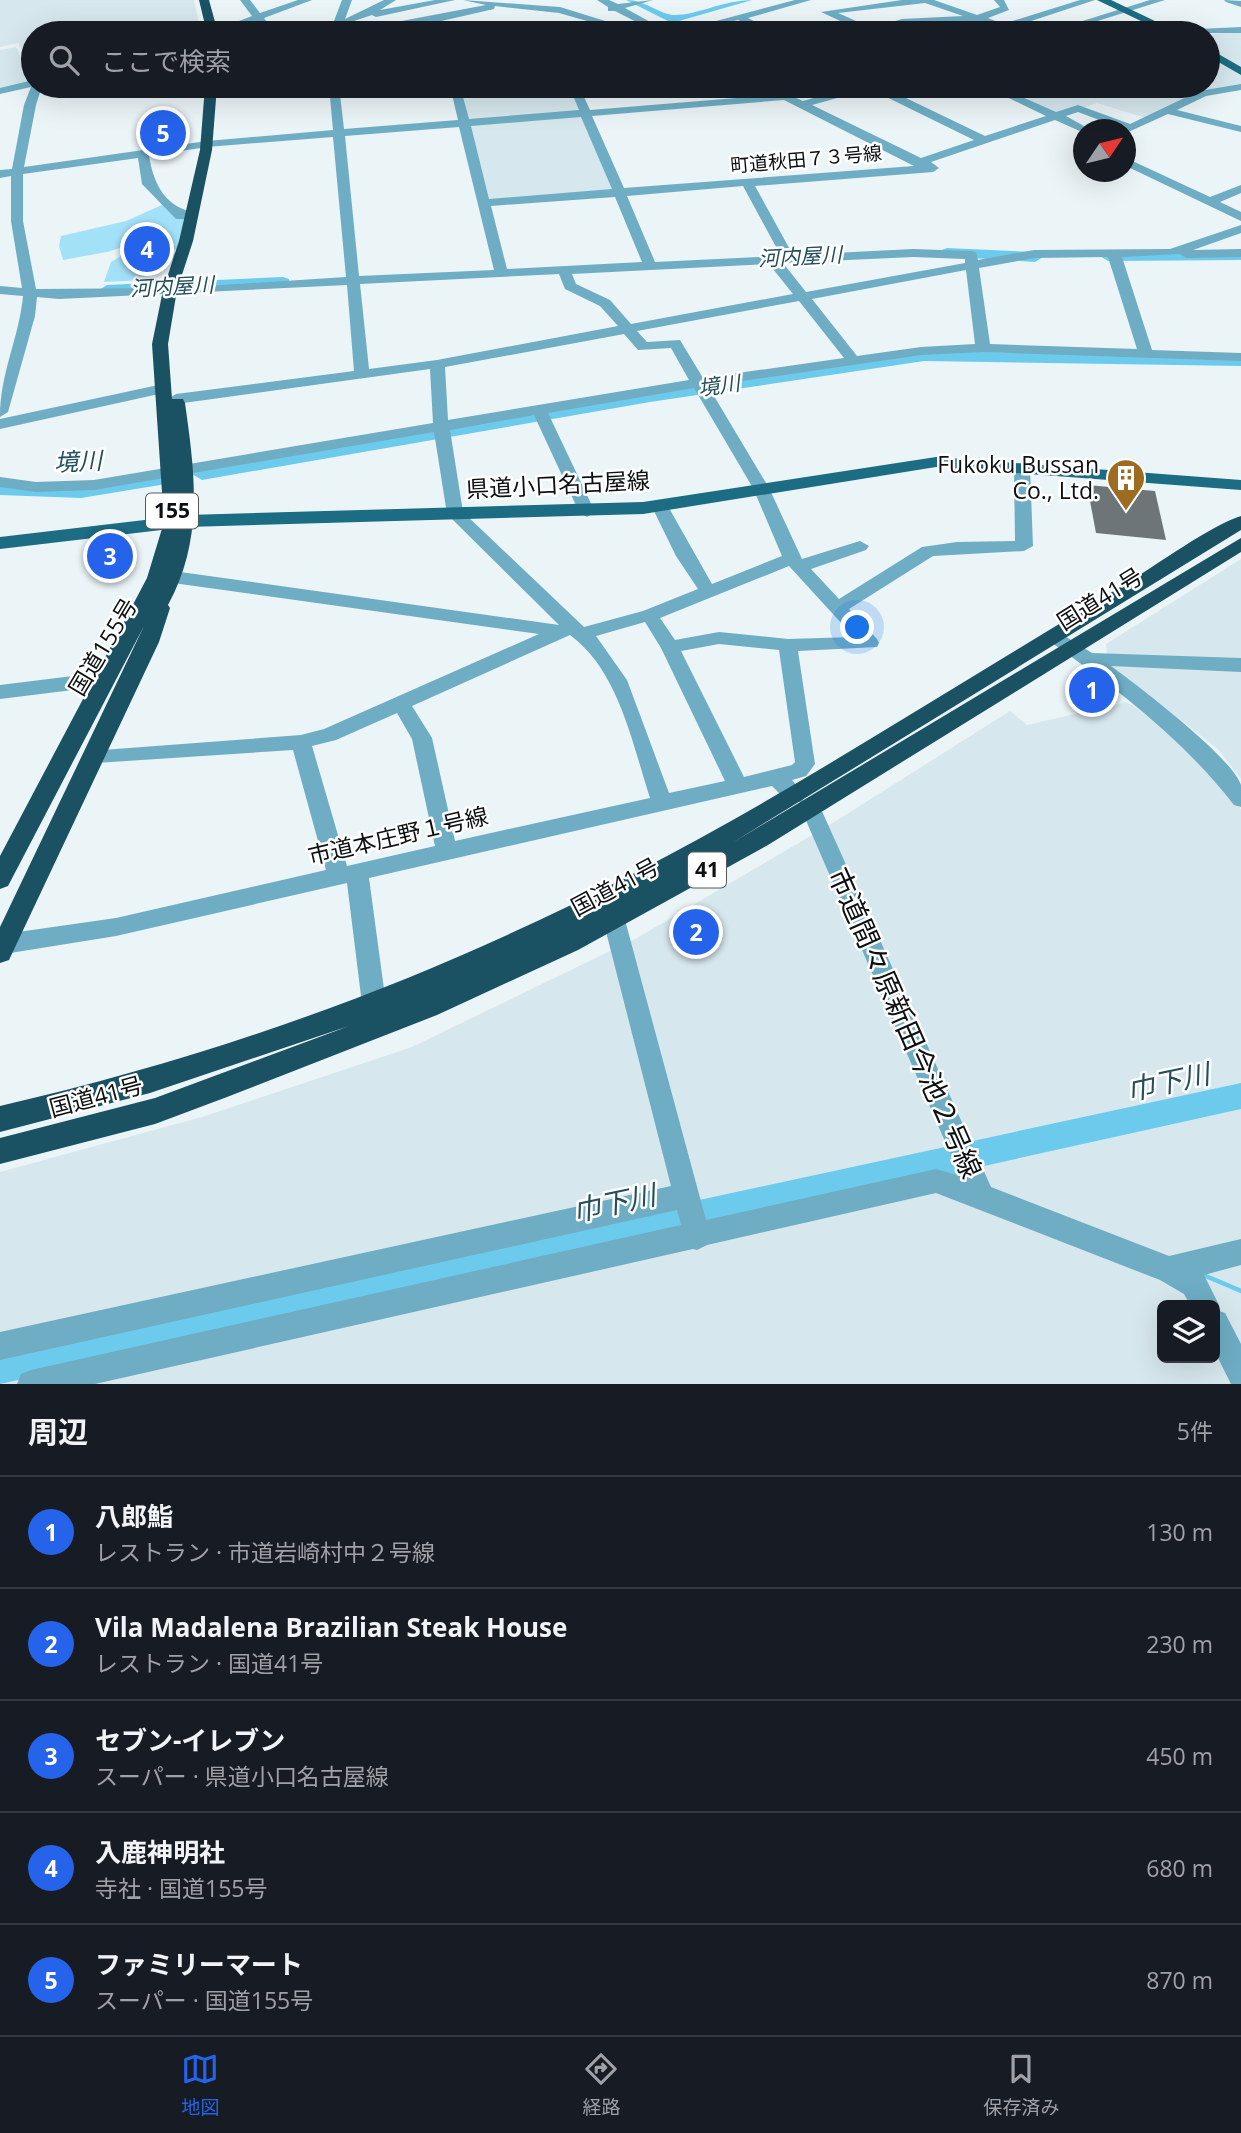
<!DOCTYPE html>
<html lang="ja">
<head>
<meta charset="utf-8">
<style>
  body { margin:0; font-family:"Open Sans","Noto Sans JP",sans-serif; background:#20242c; color:#f1f3f6 }
  .controls { position:absolute; right:21px; bottom:21px; display:grid; overflow:hidden; border-radius:10px; box-shadow:0 7px 28px #0002 }
  .controls button { width:63px; height:63px; display:grid; place-items:center; padding:0; border:0; border-bottom:2px solid #363941; background:#171b24; color:#f1f3f6; font:35px sans-serif }
  .compass { position:absolute; left:1073px; top:119px; width:63px; height:63px; border-radius:50%; background:#171b24; box-shadow:0 7px 28px #0002; rotate:55deg }
  .you { position:absolute; left:858px; top:628px; width:24px; height:24px; margin:-18px; border:5px solid #fff; border-radius:50%; background:#1a73e8; box-shadow:0 0 0 10px #1a73e833 }
  .badge { display:grid; place-items:center; width:46px; height:46px; border-radius:50%; background:#2563eb; color:#fff; font-size:23px; font-weight:700 }
  .pin { position:absolute; translate:-50% -50%; border:4px solid #fff; box-shadow:0 2px 7px #0006 }
  .list { margin:0; padding:0; list-style:none }
  h2 { display:flex; justify-content:space-between; align-items:center; height:91px; margin:0; padding:0 28px; font-size:30px }
  h2 small { font-size:23px; font-weight:400; color:#9ea1a6 }
  .list li { display:grid; grid-template-columns:46px 1fr auto; gap:21px; align-items:center; box-sizing:border-box; height:112px; padding:0 28px; border-top:2px solid #363941 }
  .list b { display:block; font-size:26px; white-space:nowrap }
  .list p { margin:0; font-size:23px; white-space:nowrap; color:#9ea1a6 }
  .list em { font-size:23px; font-style:normal; color:#9ea1a6 }
  .icon { flex:none; width:38px; height:38px; fill:none; stroke:currentColor; stroke-width:2; stroke-linecap:round; stroke-linejoin:round }
  .map { position:relative; flex:none; width:1241px; height:1384px; overflow:hidden }
  .search { position:absolute; background:#171b24; box-shadow:0 7px 28px #0002; left:21px; right:21px; top:21px; height:77px; display:flex; align-items:center; gap:18px; box-sizing:border-box; padding:0 24px; border-radius:38px; color:#9ea1a6; font-size:26px }
  .sheet { height:651px; background:#171b24 }
  nav { display:flex; justify-content:space-around; align-items:center; box-sizing:border-box; height:98px; border-top:2px solid #363941; background:#171b24; font-size:19px; color:#9ea1a6 }
  nav a { display:grid; justify-items:center; gap:4px }
  nav .on { color:#2563eb }
  .map>svg:first-child { display:block }
</style>
</head>
<body>
<div class="map">
<svg width="1241" height="1384" viewBox="0 0 1241 1384">
  <rect width="100%" height="100%" fill="#ebf4f7"/>
  <path fill="#d6e7ed" fill-rule="evenodd" d="M0,0H194L201,32L33,33V70L18,43L0,47Z
    M1241,32V68L1208,48V34Z
    M16,47L33,81L0,89V50Z
    M1208,54L1241,75V86L1199,93L1146,118L1097,103L1060,117L1022,100L1063,88L1060,86H1208Z
    M457,86H611L573,89L582,111L466,120Z
    M584,115L615,192L489,202L469,124Z
    M1241,559V779L1218,749L1108,664L1106,644Z
    M1127,702L1155,721L1222,780L1241,810V1384H0V1172L202,1117L412,1047L637,938L836,821L1010,711L1027,725ZM1162,1305H1215V1358H1162Z"/>
  <path fill="#a3e1f8" d="M164,204L189,211L179,249L165,251V242L142,241L107,252L63,260L59,246L61,236L126,221Z
    M126,253L133,257L178,253L176,260L155,262L147,280L104,282L111,262Z"/>
  <g fill="none" stroke-linecap="round" stroke-linejoin="round">
    <path stroke="#6ccbec" stroke-width="4.5" d="M932,1165L960,1177
      M1201,1274L1241,1291"/>
    <path fill="#6ccbec" fill-rule="evenodd" d="M626,0C646,0 658,14 674,15C694,16 725,0 752,0L672,23Z
      M947,248L1035,252L1043,257L1035,262L942,256V250Z
      M1241,250V260L1108,261L1100,256L1108,251Z
      M283,277L289,279V285L107,295L99,290L107,285Z
      M924,351L1241,356V366L924,361L650,402L202,480L192,474L202,468L650,392Z
      M159,474L169,480L166,484L81,498L0,495V483L81,486Z
      M1241,1083V1109L0,1384V1351Z"/>
  </g>
  <path fill="#6d7578" d="M162,243L163,252L132,255V246Z
    M1087,485L1155,491L1166,540L1096,533Z"/>
  <g fill="none" stroke-linecap="round" stroke-linejoin="round">
    <path fill="#6eadc4" fill-rule="evenodd" d="M240,0H250L260,13L298,0H312L264,18L275,33H265L256,21L222,33H208L252,16Z
      M342,0H352L345,19L384,0H396L380,10L435,0H455L376,17L372,15L342,25L339,33H331L332,28L291,33L334,21Z
      M463,0L560,7L644,33H629L559,13L495,6L494,9L437,22L396,26L391,23L486,5Z
      M597,0H609L618,4L653,0L625,8L670,33H658L615,11H608V7Z
      M795,0H811L748,18L777,33H765L738,20L687,33H671Z
      M902,0H934L977,15L1000,7L994,0H1004L1009,10L988,18L1003,24L1080,0H1095L1013,27L1026,33H1012L976,21L928,26L903,25L879,33H866L821,12ZM925,3L963,16L902,19L872,28L838,13Z
      M1150,0H1165L1059,33H1044Z
      M1224,0L1241,1V7L1226,2Z
      M549,22L553,27L469,33L437,32L442,29Z
      M1241,27V33H1172L1177,30Z
      M33,80V86H42L36,105L24,167L207,141L333,130L329,86H339L344,129L458,120L450,86H460L469,119L579,110L569,86H579L590,110L772,95L768,91L773,88L803,101L857,86H881L985,136L1046,116L984,86H997L1056,112L1078,105L1130,124L1199,91L1241,84V90L1206,96L1177,110L1241,126V132L1168,114L1126,133V130L1078,112L1066,116L1091,130L1082,132L1055,120L931,162L939,168L933,172L755,186L793,255L913,249L971,251L976,252L978,260L1034,250L1170,249L1241,225V233L1193,250L1241,249V257L1186,258L1180,254L1122,257L1152,350L1241,353V361L983,352L921,355L708,386L769,488L802,559L860,541L869,546L866,550L811,569L839,599L922,547L957,542L1015,541L1014,468L1022,463L1030,468L1033,546L1024,551L933,556L849,609L877,639L879,643L877,647L798,651L815,764L806,776L792,780L805,796L802,802H788L772,786L369,878L386,1004L382,1011L374,1014L366,1011L362,1004L347,883L116,936L4,954L0,952V936L4,934L116,918L326,870L293,750L96,763L89,761L86,756L89,751L301,735L324,729L539,634L173,583L167,581L164,577L167,573L173,571L559,625L447,514L434,432L94,490L36,492L0,487V477L36,482L94,480L433,423L430,369L176,404L168,399L176,394L354,371L347,285L59,299L37,297L35,316L8,412L0,417C0,372 19,339 23,296L0,294V286L22,288L11,221V176L0,178V170L12,169L24,105L31,87L0,94V88ZM870,89L974,140L921,158L812,105ZM784,100L914,166L624,188L592,116ZM581,117L612,189L489,199L471,126ZM459,127L494,270L359,276L345,136ZM333,137L346,277L175,288L36,289L23,221V174L138,158L142,184L176,219H196V213C165,207 154,185 149,156L207,147ZM743,186L781,256L655,262L627,196ZM615,197L642,262L507,269L491,206ZM913,257L965,259V263L806,292L783,263ZM1108,257L1137,349L990,344L979,268L1034,258ZM769,264L793,294L631,324L610,300L576,284L572,274ZM966,270L975,344L921,347L857,356L812,299ZM559,274L565,289L600,306L618,326L437,360L369,369L360,284ZM799,301L844,358L703,378L680,340L647,342L637,331ZM624,334L638,350L671,348L689,380L448,420L445,367ZM694,388L753,488L782,556L712,584L665,501H653L651,505L676,556L698,589L643,611L584,627L463,512L450,430L534,415L579,512L587,517L595,512L548,413ZM789,566L854,637L788,639L719,632L675,640L660,618ZM645,622L661,648L725,781L669,793L627,680L596,636ZM570,635C619,671 632,743 650,798L455,841L432,738L412,706ZM719,644L779,650L795,762L792,765L744,777L681,651ZM397,713L412,739L435,846L347,866L312,746L336,740Z
      M1126,158L1210,197L1241,185V193L1220,202L1241,212V221L1126,166Z
      M163,384L171,389L168,392L0,429V419Z
      M1055,630L1092,653L1241,658V672L1111,666C1137,685 1232,757 1241,785C1241,791 1241,801 1241,807L1234,805C1182,738 1117,689 1048,640L1046,636L1048,632Z
      M81,675L100,676L110,683L100,690L81,689L0,699V685Z
      M811,801L818,803L821,809L991,1187L1169,1256L1241,1239V1265L1204,1275L1219,1305L1217,1310L1225,1313L1241,1344V1384H1231L1215,1352V1305H1190L1184,1294L1160,1280L936,1193L707,1245L697,1250L693,1249L95,1384H17L21,1374L31,1370L681,1225L677,1210L0,1360V1332L671,1186L603,920L606,913L614,911L622,913L625,920L706,1220L936,1169L960,1176L801,809L804,803Z"/>
    <path fill="#1c6c83" fill-rule="evenodd" d="M1097,0H1111L1180,33H1166Z
      M1208,48L1241,67V75L1208,56Z
      M936,457L1241,480V490L936,467L643,514L187,527L0,549V537L187,515L643,502Z"/>
    <path fill="#1a5264" fill-rule="evenodd" d="M199,0H209L218,33H207Z
      M205,86H217L212,150L193,241L177,290L168,344L172,399H183L185,403C195,474 204,539 168,605L170,608L159,642L9,960L0,963V927L144,626L8,886L0,889V856L147,578L164,522L152,344L163,290L179,241L200,150Z
      M1241,516V530L732,843L1241,538V552L768,845L578,950L437,1015L227,1097L155,1124L0,1164V1138L155,1098L349,1026L150,1093L0,1132V1106C299,1037 549,931 812,774C918,711 1022,646 1127,583C1155,566 1213,524 1241,516Z"/>
  </g>
  <defs>
    <symbol id="building-pin" viewBox="-11 -11 22 30"><path d="M0 17L-7.5 6A9.5 9.5 0 1 1 7.5 6Z" fill="#9e6c21" stroke="#fff"/><path d="M-4-6H4V6H1V3H-1V6H-4ZM-2.5-4.3h1.7v1.8h-1.7ZM.8-4.3h1.7v1.8H.8ZM-2.5-1h1.7V.8h-1.7ZM.8-1h1.7V.8H.8Z" fill="#fff"/></symbol>
  </defs>
  <g fill-rule="evenodd">
    <use href="#building-pin" x="1104" y="456" width="44" height="60"/>
  </g>
  <g text-anchor="middle" stroke-width="5" stroke-linejoin="round" paint-order="stroke">
    <g font-size="19" fill="#0d1011" stroke="#fff">
      <text transform="translate(806 159) rotate(-5)" y="7">町道秋田７３号線</text>
    </g>
    <g font-size="21" font-style="italic" fill="#244e5c" stroke="#fff">
      <text transform="translate(800 257) rotate(-3)" y="7">河内屋川</text>
      <text transform="translate(172 287) rotate(-3)" y="7">河内屋川</text>
      <text transform="translate(719 386) rotate(-8)" y="7">境川</text>
    </g>
    <g fill="#fff" stroke="#565858" stroke-width="2">
      <rect x="146" y="493.5" width="52" height="35" rx="5"/>
      <rect x="688" y="852.5" width="38" height="35" rx="5"/>
    </g>
    <g font-size="21" font-weight="bold" fill="#0d1011">
      <text x="172" y="518">155</text>
      <text x="707" y="877">41</text>
    </g>
    <g font-size="23" fill="#0d1011" stroke="#fff" text-anchor="end">
      <text x="1099" y="473">Fukoku Bussan<tspan x="1099" dy="26">Co., Ltd.</tspan></text>
    </g>
    <g font-size="23" fill="#0d1011" stroke="#fff">
      <text transform="translate(558 485) rotate(-3)" y="8">県道小口名古屋線</text>
      <text transform="translate(1100 599) rotate(-32)" y="8">国道41号</text>
      <text transform="translate(103 647) rotate(-59)" y="8">国道155号</text>
      <text transform="translate(398 836) rotate(-13)" y="8">市道本庄野１号線</text>
      <text transform="translate(615 887) rotate(-28)" y="8">国道41号</text>
      <text transform="translate(96 1097) rotate(-15)" y="8">国道41号</text>
    </g>
    <g font-size="24" font-style="italic" fill="#244e5c" stroke="#fff">
      <text transform="translate(78 462) rotate(-3)" y="8">境川</text>
    </g>
    <g font-size="28" fill="#0d1011" stroke="#fff">
      <text transform="translate(905 1023) rotate(66)" y="10">市道間々原新田今池２号線</text>
    </g>
    <g font-size="28" font-style="italic" fill="#244e5c" stroke="#fff">
      <text transform="translate(1168 1082) rotate(-12)" y="10">巾下川</text>
      <text transform="translate(614 1203) rotate(-12)" y="10">巾下川</text>
    </g>
  </g>
</svg>
<div class="controls">
<button><svg class="icon" aria-label="layers" viewBox="0 0 24 24"><path d="M12 4l9 5-9 5-9-5zM3 14l9 5 9-5"/></svg></button>
</div>
<svg class="compass" viewBox="-18 -18 36 36"><path d="M0-13l5 13h-10z" fill="#e53935"/><path d="M0 13l5-13h-10z" fill="#9ea1a6"/></svg>
<div class="you"></div>
<div class="pin badge" style="left:1092px;top:690px">1</div>
<div class="pin badge" style="left:696px;top:932px">2</div>
<div class="pin badge" style="left:110px;top:556px">3</div>
<div class="pin badge" style="left:147px;top:249px">4</div>
<div class="pin badge" style="left:163px;top:133px">5</div>
<div class="search"><svg class="icon" aria-label="search" viewBox="0 0 24 24"><circle cx="10" cy="10" r="6"/><path d="M15 15l6 6"/></svg>ここで検索</div>
</div>
<section class="sheet">
<h2>周辺<small>5件</small></h2>
<ul class="list">
<li><span class="badge">1</span><div><b>八郎鮨</b><p>レストラン · 市道岩崎村中２号線</p></div><em>130 m</em></li>
<li><span class="badge">2</span><div><b>Vila Madalena Brazilian Steak House</b><p>レストラン · 国道41号</p></div><em>230 m</em></li>
<li><span class="badge">3</span><div><b>セブン-イレブン</b><p>スーパー · 県道小口名古屋線</p></div><em>450 m</em></li>
<li><span class="badge">4</span><div><b>入鹿神明社</b><p>寺社 · 国道155号</p></div><em>680 m</em></li>
<li><span class="badge">5</span><div><b>ファミリーマート</b><p>スーパー · 国道155号</p></div><em>870 m</em></li>
</ul>
</section>
<nav>
<a class="on"><svg class="icon" aria-label="map" viewBox="0 0 24 24"><path d="M3 6l6-2 6 2 6-2v14l-6 2-6-2-6 2zM9 4v14M15 6v14"/></svg>地図</a>
<a><svg class="icon" aria-label="directions" viewBox="0 0 24 24"><path d="M12 3l9 9-9 9-9-9zM9 14v-3h6M13 9l2 2-2 2"/></svg>経路</a>
<a><svg class="icon" aria-label="saved" viewBox="0 0 24 24"><path d="M7 4h10v16l-5-4-5 4z"/></svg>保存済み</a>
</nav>
</body>
</html>
